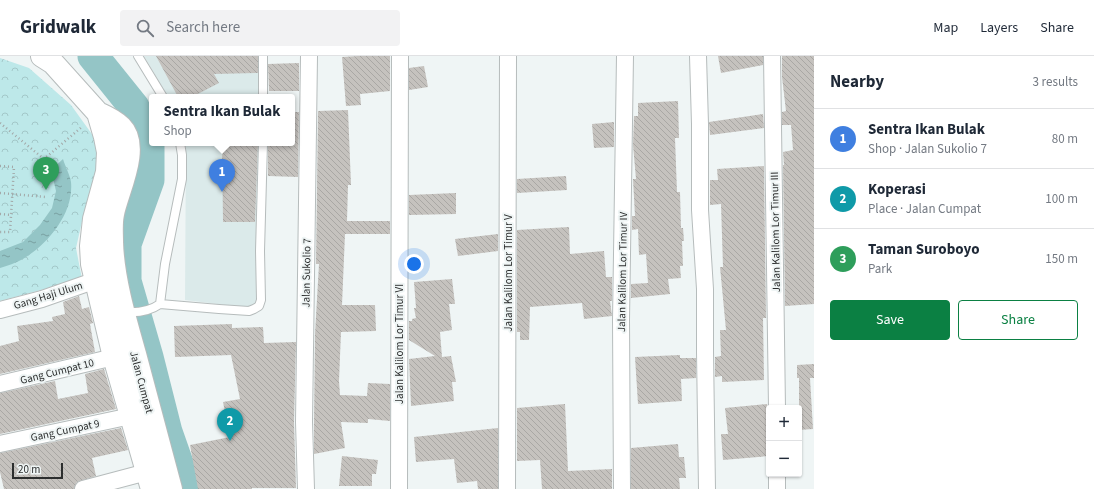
<!DOCTYPE html>
<html lang="en">
<head>
<meta charset="utf-8">
<style>
  body { margin:0; font-family:"Source Sans 3",sans-serif; background:#f2f2f3; color:#1f2937 }
  .controls { position:absolute; right:12px; bottom:12px; display:grid; overflow:hidden; border-radius:4px; box-shadow:0 1px 3px #0004 }
  .controls button { width:36px; height:36px; display:grid; place-items:center; padding:0; border:0; border-bottom:1px solid #e0e1e3; background:#fff; color:#1f2937; font:20px sans-serif }
  .scale { position:absolute; left:12px; bottom:10px; width:51px; box-sizing:border-box; padding-left:4px; border:2px solid #2c2e2e; border-top:0; font-size:11px; line-height:14px; white-space:nowrap; color:#2c2e2e; -webkit-text-stroke:3px #eff5f5; paint-order:stroke }
  .you { position:absolute; left:414px; top:208px; width:14px; height:14px; margin:-10px; border:3px solid #fff; border-radius:50%; background:#1a73e8; box-shadow:0 0 0 6px #1a73e833 }
  .badge { display:grid; place-items:center; width:26px; height:26px; border-radius:50%; background:#0b8043; color:#fff; font-size:13px; font-weight:700 }
  .pin { position:absolute; translate:-50% -33px; filter:drop-shadow(0 1px 2px #0008) }
  .pin::after { content:''; position:absolute; top:21px; width:14px; height:12px; background:inherit; clip-path:polygon(0 0,100% 0,50% 100%) }
  .popup { position:absolute; left:149px; top:38px; width:146px; height:52px; box-sizing:border-box; display:grid; place-content:center; border-radius:4px; background:#fff; filter:drop-shadow(0 1px 3px #0005); font-size:13px; white-space:nowrap; color:#747a83 }
  .popup b { font-size:15px; color:#1f2937 }
  .popup::after { content:''; position:absolute; left:50%; top:100%; margin-left:-8px; border:8px solid transparent; border-top-color:#fff }
  .list { margin:0; padding:0; list-style:none }
  h2 { display:flex; justify-content:space-between; align-items:center; height:52px; margin:0; padding:0 16px; font-size:17px }
  h2 small { font-size:13px; font-weight:400; color:#747a83 }
  .list li { display:grid; grid-template-columns:26px 1fr auto; gap:12px; align-items:center; box-sizing:border-box; height:60px; padding:0 16px; border-top:1px solid #e0e1e3 }
  .list b { display:block; font-size:15px; white-space:nowrap }
  .list p { margin:0; font-size:13px; white-space:nowrap; color:#747a83 }
  .list em { font-size:13px; font-style:normal; color:#747a83 }
  .actions { display:flex; gap:8px; padding:12px 16px }
  .actions a { flex:1; padding:9px 0; border:1px solid #0b8043; border-radius:4px; text-align:center; font-size:14px; color:#0b8043 }
  .actions .main { background:#0b8043; color:#fff }
  .icon { flex:none; width:22px; height:22px; fill:none; stroke:currentColor; stroke-width:2; stroke-linecap:round; stroke-linejoin:round }
  .map { position:relative; flex:none; width:814px; height:433px; overflow:hidden }
  header { display:flex; align-items:center; gap:24px; box-sizing:border-box; height:56px; padding:0 20px; background:#fff; border-bottom:1px solid #e0e1e3 }
  header strong { font-size:19px }
  nav { display:flex; gap:22px; margin-inline-start:auto; font-size:14px }
  .search { width:280px; height:36px; background:#f2f2f3; display:flex; align-items:center; gap:10px; box-sizing:border-box; padding:0 14px; border-radius:4px; color:#747a83; font-size:15px }
  main { display:flex }
  aside { flex:1; background:#fff }
  .map>svg:first-child { display:block }
</style>
</head>
<body>
<header>
<strong>Gridwalk</strong>
<div class="search"><svg class="icon" aria-label="search" viewBox="0 0 24 24"><circle cx="10" cy="10" r="6"/><path d="M15 15l6 6"/></svg>Search here</div>
<nav><a>Map</a><a>Layers</a><a>Share</a></nav>
</header>
<main>
<div class="map">
<svg width="814" height="433" viewBox="0 0 814 433">
  <defs>
    <pattern id="forest-crowns" width="20" height="18" patternUnits="userSpaceOnUse"><rect width="20" height="18" fill="#bde8e9"/><path d="M2 6a3 3 0 1 1 6 0M12 15a3 3 0 1 1 6 0" fill="none" stroke="#a3c7c8"/></pattern>
    <pattern id="water-ripples" width="26" height="14" patternUnits="userSpaceOnUse"><rect width="26" height="14" fill="#94c5c6"/><path d="M2 4q2-2 4 0t4 0M15 11q2-2 4 0t4 0" fill="none" stroke="#79a0a1"/></pattern>
    <pattern id="building-back-hatch" width="6" height="6" patternUnits="userSpaceOnUse"><rect width="6" height="6" fill="#c5c2be"/><path d="M-1 5l2 2M0 0l6 6M5-1l2 2" fill="none" stroke="#a9a7a4"/></pattern>
  </defs>
  <rect width="100%" height="100%" fill="#eff5f5"/>
  <path fill="#dbeaea" d="M144,0H259V41H168Z
    M186,87H259L258,253L185,244Z"/>
  <path fill="url(#forest-crowns)" d="M0,2L29,12L71,49L94,81L100,107L83,161L76,192L82,223L0,245Z"/>
  <path fill="url(#water-ripples)" d="M63,103C65,110 70,119 71,126C74,157 48,188 23,203C16,207 7,210 0,212V195L23,186L40,169L52,152L56,135L51,114Z"/>
  <g fill="none" stroke-linecap="round" stroke-linejoin="round">
    <path stroke="#94c5c6" stroke-width="31" d="M93,0L134,51L149,84V124L126,188V225L148,301L167,376L187,433"/>
  </g>
  <path fill="url(#building-back-hatch)" d="M156,0H258V17L214,18L219,27L192,41H178Z
    M358,0H390V35L360,38L361,49L346,50L342,1Z
    M718,0H763V9L721,17Z
    M782,0H814V248L785,250L783,109H784L783,96L793,94L791,69H782V56L786,55L782,21Z
    M299,7V35H269L268,8Z
    M424,10L428,31L409,34V12Z
    M678,45L679,82H675L677,136H680L681,172H683L684,185H682L683,210H680L681,222L668,223L670,238L631,242V228L648,227L646,198L639,199L638,173L632,174V160H635L633,123H636L633,89L634,60H638V47Z
    M348,54L351,129H348L347,165H390V178H345L342,249H375L376,275L341,276L339,325L340,339L367,340L368,327L390,328V365L368,363V367L341,366L345,392L314,398V366L315,278L319,208H316L318,55Z
    M292,56H299L298,121L268,120V87H292Z
    M763,58L764,72L710,79L709,66Z
    M614,66V91L594,92L592,68Z
    M222,87H258L255,166H223Z
    M764,110L766,262H763L764,324L722,326V320L715,321V301L721,300L720,274H726L720,211H723L721,148L710,149V124H718L717,113Z
    M566,120L567,134L517,137V123Z
    M456,137V158L409,159V139Z
    M569,171L570,198L604,195L606,221H612V245H610L612,260L584,263L582,247L530,251L529,284H520V276H517V174Z
    M498,178V195L458,200L455,183Z
    M452,223L455,248H449L452,274L440,276L442,301L451,300L456,326H452L454,345L411,350L409,303L435,300L409,284V265H412V263L416,262L414,252H416L414,226Z
    M79,240L82,253L89,251L93,267L90,268L95,296L0,318V290L19,285L17,270L53,265L52,261L65,258L63,246Z
    M232,268V272L263,271L264,287L296,286L294,366L296,432H252V433H198L190,389L230,381L223,346L240,343L231,299L175,301L174,270Z
    M680,299V302H696V322L681,323L682,345L638,348L635,301Z
    M814,308V322H810L813,373L799,374V322H797V309Z
    M104,313L116,353L0,378V337L55,325L58,343L88,337L85,318Z
    M565,348L568,415L612,413V433H542L540,404L517,405V352Z
    M767,348L769,357V400L723,404L721,378H728L725,352Z
    M121,372L128,394L92,402L96,420L77,426L74,433H4L0,416V397Z
    M498,372V433H478L477,425L457,427L454,403L416,406L414,381Z
    M678,388L679,401H684L686,422H679L680,433H631V392Z
    M342,400L378,404L376,418H372V430H339Z"/>
  <g fill="none" stroke-linecap="round" stroke-linejoin="round">
    <defs>
      <path id="service" d="M138,0L163,41
        M263,41V0
        M160,248L165,208L182,123V99L180,87
        M125,256C137,257 150,255 160,248L219,253L249,255L254,253L259,250L261,244L260,195L263,87"/>
      <path id="minor" d="M698,0L700,68V154L705,233V296L707,433
        M772,0L777,352
        M0,254L42,243L105,221
        M0,328L114,301
        M0,388L131,360
        M777,418V433
        M83,433L147,416
        M306,433L304,366L309,0
        M399,433L400,0
        M507,433L508,0
        M622,433L621,264L625,0"/>
      <path id="primary" d="M42,0L53,7L98,57L105,81L108,96L107,116L94,163L91,190L92,208L114,301L152,433
        M98,57C107,61 115,65 121,71C141,91 117,136 113,158C111,167 112,177 112,186C113,222 125,263 135,298C147,343 159,388 171,433"/>
    </defs>
    <use href="#service" stroke="#b6bcbc" stroke-width="10"/>
    <use href="#minor" stroke="#b6bcbc" stroke-width="18"/>
    <use href="#primary" stroke="#b6bcbc" stroke-width="24"/>
    <path stroke="#a2a7a7" stroke-width="2.5" stroke-dasharray="1 3" stroke-linecap="butt" d="M0,67L44,103L83,70
      M0,110L14,111L10,176H0
      M0,137L46,141
      M0,158L11,159"/>
    <use href="#service" stroke="#fff" stroke-width="8"/>
    <use href="#minor" stroke="#fff" stroke-width="16"/>
    <use href="#primary" stroke="#fff" stroke-width="22"/>
  </g>
  <g text-anchor="middle" stroke-width="4" stroke-linejoin="round" paint-order="stroke">
    <g font-size="11" fill="#2c2e2e" stroke="#eff5f5">
      <text transform="translate(775 176) rotate(-91)" y="4">Jalan Kalilom Lor Timur III</text>
      <text transform="translate(622 216) rotate(-89)" y="4">Jalan Kalilom Lor Timur IV</text>
      <text transform="translate(306 217) rotate(-89)" y="4">Jalan Sukolio 7</text>
      <text transform="translate(508 217) rotate(-90)" y="4">Jalan Kalilom Lor Timur V</text>
      <text transform="translate(48 239) rotate(-17)" y="4">Gang Haji Ulum</text>
      <text transform="translate(399 288) rotate(-90)" y="4">Jalan Kalilom Lor Timur VI</text>
      <text transform="translate(57 315) rotate(-14)" y="4">Gang Cumpat 10</text>
      <text transform="translate(142 326) rotate(75)" y="4">Jalan Cumpat</text>
      <text transform="translate(65 374) rotate(-12)" y="4">Gang Cumpat 9</text>
    </g>
  </g>
</svg>
<div class="controls">
<button>+</button>
<button>−</button>
</div>
<div class="scale">20 m</div>
<div class="you"></div>
<div class="pin badge" style="left:222px;top:136px;background:#3f7fe0">1</div>
<div class="popup"><b>Sentra Ikan Bulak</b>Shop</div>
<div class="pin badge" style="left:230px;top:385px;background:#0f9aa8">2</div>
<div class="pin badge" style="left:46px;top:134px;background:#2e9e5b">3</div>
</div>
<aside>
<h2>Nearby<small>3 results</small></h2>
<ul class="list">
<li><span class="badge" style="background:#3f7fe0">1</span><div><b>Sentra Ikan Bulak</b><p>Shop · Jalan Sukolio 7</p></div><em>80 m</em></li>
<li><span class="badge" style="background:#0f9aa8">2</span><div><b>Koperasi</b><p>Place · Jalan Cumpat</p></div><em>100 m</em></li>
<li><span class="badge" style="background:#2e9e5b">3</span><div><b>Taman Suroboyo</b><p>Park</p></div><em>150 m</em></li>
</ul>
<div class="actions"><a class="main">Save</a><a>Share</a></div>
</aside>
</main>
</body>
</html>
